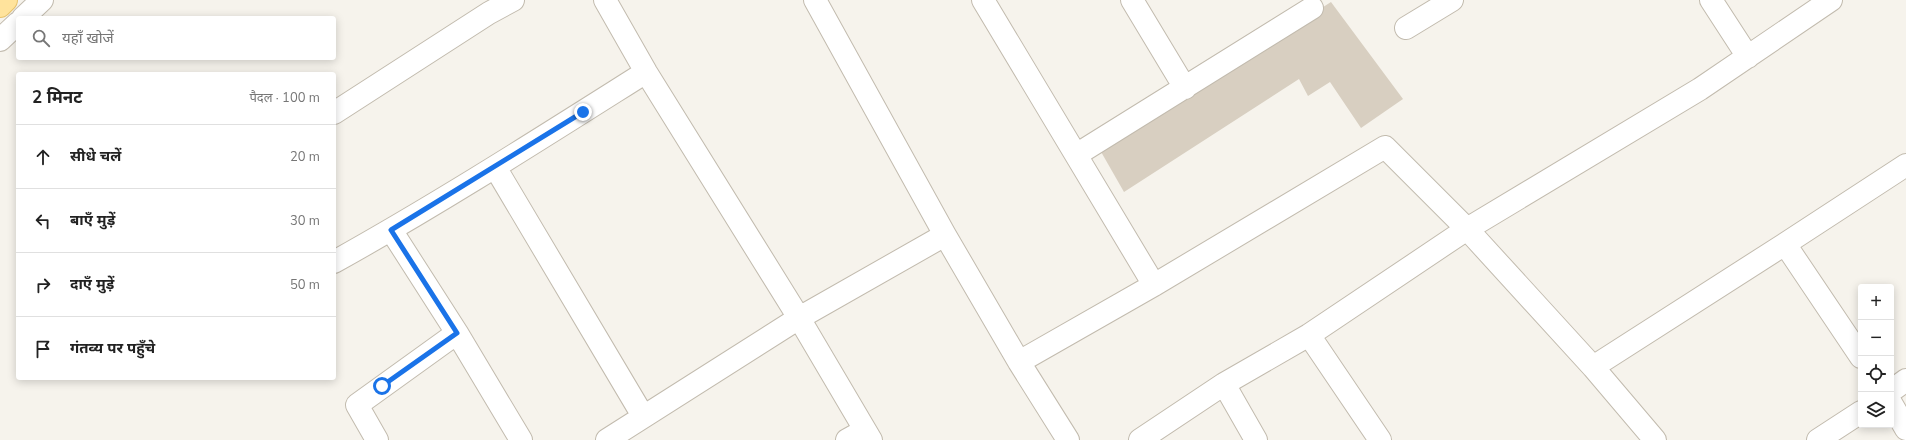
<!DOCTYPE html>
<html lang="hi">
<head>
<meta charset="utf-8">
<style>
  body { margin:0; font-family:"Nunito Sans","Noto Sans Devanagari",sans-serif; background:#f2f2f2; color:#222 }
  .controls { position:absolute; right:12px; bottom:12px; display:grid; overflow:hidden; border-radius:4px; box-shadow:0 2px 10px #0003 }
  .controls button { width:36px; height:36px; display:grid; place-items:center; padding:0; border:0; border-bottom:1px solid #e0e0e0; background:#fff; color:#222; font:20px sans-serif }
  .stop { position:absolute; width:12px; height:12px; margin:-9px; border:3px solid #1a73e8; border-radius:50%; background:#fff }
  .stop.end { background:#1a73e8; border-color:#fff; box-shadow:0 1px 4px #0008 }
  .list { margin:0; padding:0; list-style:none }
  h2 { display:flex; justify-content:space-between; align-items:center; height:52px; margin:0; padding:0 16px; font-size:17px }
  h2 small { font-size:13px; font-weight:400; color:#767676 }
  .list li { display:grid; grid-template-columns:26px 1fr auto; gap:12px; align-items:center; box-sizing:border-box; height:64px; padding:0 16px; border-top:1px solid #e0e0e0 }
  .list b { display:block; font-size:15px; white-space:nowrap }
  .list em { font-size:13px; font-style:normal; color:#767676 }
  .icon { flex:none; width:22px; height:22px; fill:none; stroke:currentColor; stroke-width:2; stroke-linecap:round; stroke-linejoin:round }
  .map { position:relative; flex:none; width:1906px; height:440px; overflow:hidden }
  .search { position:absolute; background:#fff; box-shadow:0 2px 10px #0003; left:16px; top:16px; width:320px; height:44px; display:flex; align-items:center; gap:10px; box-sizing:border-box; padding:0 14px; border-radius:4px; color:#767676; font-size:15px }
  .panel { position:absolute; background:#fff; box-shadow:0 2px 10px #0003; left:16px; top:72px; width:320px; height:308px; border-radius:4px }
  .map>svg:first-child { display:block }
</style>
</head>
<body>
<div class="map">
<svg width="1906" height="440" viewBox="0 0 1906 440">
  <rect width="100%" height="100%" fill="#f6f3ec"/>
  <path fill="#d8cfc1" d="M1331,2L1403,99L1361,128L1330,82L1308,96L1299,79L1124,192L1100,150Z"/>
  <g fill="none" stroke-linecap="round" stroke-linejoin="round">
    <defs>
      <path id="minor" d="M605,0L646,72L799,318L871,440
        M815,0L945,235L1019,362L1068,440
        M983,0L1154,285
        M1132,0L1185,88
        M1711,0L1748,57
        M1406,28L1452,0
        M334,113L489,13L513,0
        M1076,155L1312,8
        M495,167L643,416
        M391,230L457,333L521,440
        M1785,244L1906,165
        M334,262C440,203 543,137 646,72
        M1309,335L1380,440
        M1019,362L1154,285L1385,147L1467,229L1593,367
        M1224,384L1256,440
        M1891,391L1906,380
        M1891,403L1906,429
        M377,440L357,405L457,333
        M607,440L799,318L945,235
        M847,440L865,430
        M1140,440L1224,384L1309,335L1467,229L1700,89L1831,0
        M1655,440L1593,367L1785,244L1861,357
        M1818,440L1861,412"/>
      <path id="tertiary" d="M23,18L42,0
        M0,40L18,23"/>
      <path id="primary" d="M0,6L6,0"/>
    </defs>
    <use href="#minor" stroke="#c2bbae" stroke-width="24"/>
    <use href="#tertiary" stroke="#c2bbae" stroke-width="24"/>
    <use href="#primary" stroke="#e6c16a" stroke-width="24"/>
    <use href="#minor" stroke="#fff" stroke-width="22"/>
    <use href="#tertiary" stroke="#fff" stroke-width="22"/>
    <use href="#primary" stroke="#ffe39c" stroke-width="22"/>
  </g>
  <g fill="none" stroke-linecap="round" stroke-linejoin="round">
    <path stroke="#1a73e8" stroke-width="5" d="M382,386L457,333L391,230L583,112"/>
  </g>
</svg>
<div class="controls">
<button>+</button>
<button>−</button>
<button><svg class="icon" aria-label="locate" viewBox="0 0 24 24"><circle cx="12" cy="12" r="6"/><path d="M12 2v4M12 18v4M2 12h4M18 12h4"/></svg></button>
<button><svg class="icon" aria-label="layers" viewBox="0 0 24 24"><path d="M12 4l9 5-9 5-9-5zM3 14l9 5 9-5"/></svg></button>
</div>
<div class="stop" style="left:382px;top:386px"></div>
<div class="stop end" style="left:583px;top:112px"></div>
<div class="search"><svg class="icon" aria-label="search" viewBox="0 0 24 24"><circle cx="10" cy="10" r="6"/><path d="M15 15l6 6"/></svg>यहाँ खोजें</div>
<section class="panel">
<h2>2 मिनट<small>पैदल · 100 m</small></h2>
<ul class="list">
<li><svg class="icon" aria-label="ahead" viewBox="0 0 24 24"><path d="M12 20V5M6 11l6-6 6 6"/></svg><div><b>सीधे चलें</b></div><em>20 m</em></li>
<li><svg class="icon" aria-label="left" viewBox="0 0 24 24"><path d="M17 20v-9H6M10 6l-5 5 5 5"/></svg><div><b>बाएँ मुड़ें</b></div><em>30 m</em></li>
<li><svg class="icon" aria-label="right" viewBox="0 0 24 24"><path d="M7 20v-9h11M14 6l5 5-5 5"/></svg><div><b>दाएँ मुड़ें</b></div><em>50 m</em></li>
<li><svg class="icon" aria-label="arrive" viewBox="0 0 24 24"><path d="M6 21V4h12l-3 4 3 4H6"/></svg><div><b>गंतव्य पर पहुँचे</b></div></li>
</ul>
</section>
</div>
</body>
</html>
